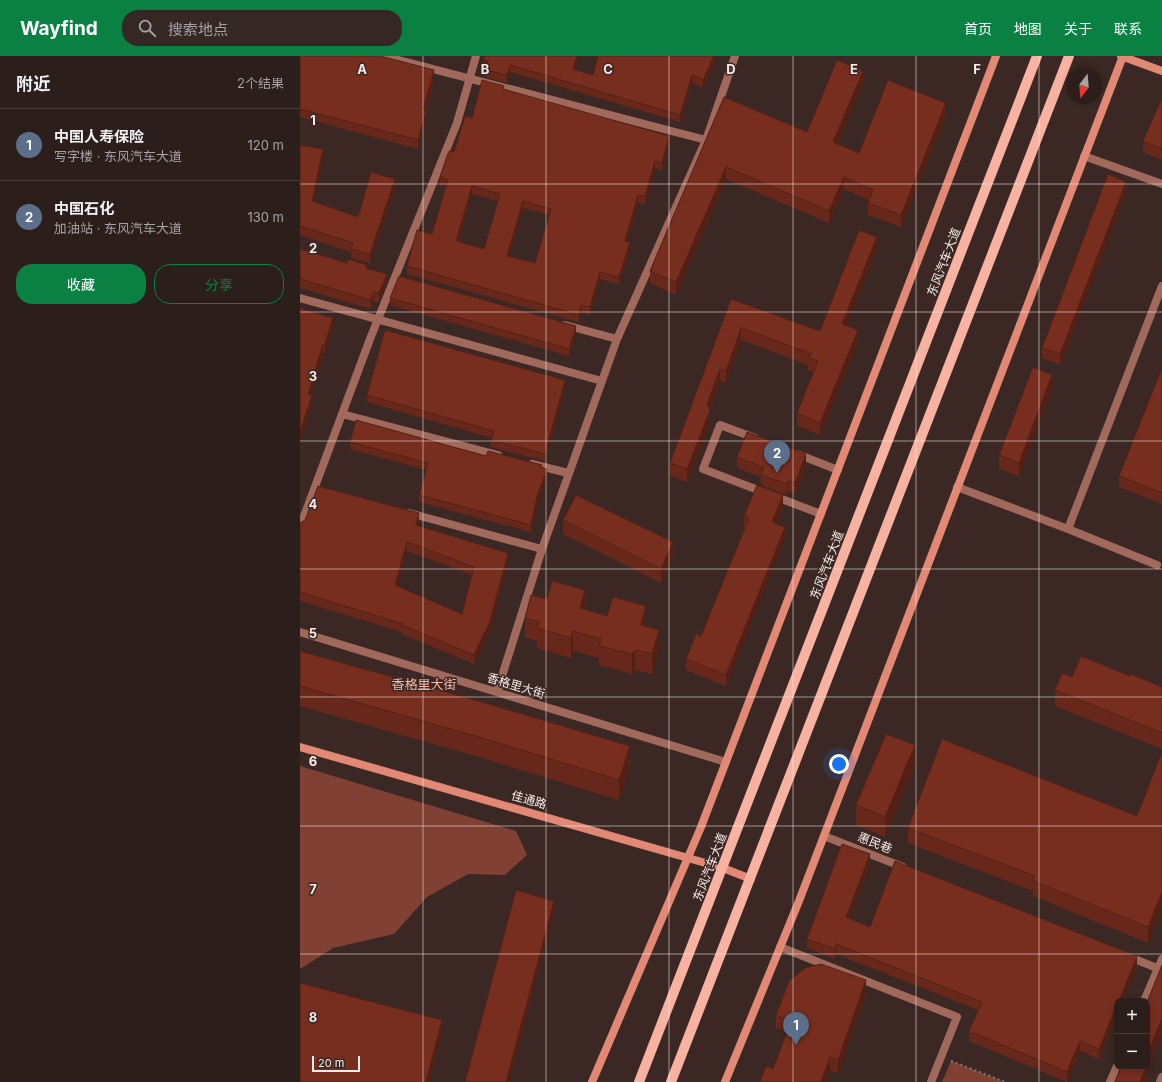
<!DOCTYPE html>
<html lang="zh">
<head>
<meta charset="utf-8">
<style>
  body { margin:0; font-family:Inter,"Noto Sans SC",sans-serif; background:#342724; color:#f1f3f6 }
  .controls { position:absolute; right:12px; bottom:12px; display:grid; overflow:hidden; border-radius:8px; box-shadow:0 2px 6px #0003 }
  .controls button { width:36px; height:36px; display:grid; place-items:center; padding:0; border:0; border-bottom:1px solid #483c3a; background:#2c1e1b; color:#f1f3f6; font:20px sans-serif }
  .compass { position:absolute; left:766px; top:12px; width:36px; height:36px; border-radius:50%; background:#2c1e1b; box-shadow:0 2px 6px #0003; rotate:196deg }
  .scale { position:absolute; left:12px; bottom:10px; width:48px; box-sizing:border-box; padding-left:4px; border:2px solid #f9ece9; border-top:0; font-size:11px; line-height:14px; white-space:nowrap; color:#f9ece9; -webkit-text-stroke:3px #3b2824; paint-order:stroke }
  .you { position:absolute; left:539px; top:708px; width:14px; height:14px; margin:-10px; border:3px solid #fff; border-radius:50%; background:#1a73e8; box-shadow:0 0 0 6px #1a73e833 }
  .badge { display:grid; place-items:center; width:26px; height:26px; border-radius:50%; background:#0b8043; color:#fff; font-size:13px; font-weight:700 }
  .pin { position:absolute; translate:-50% -33px; filter:drop-shadow(0 1px 2px #0008) }
  .pin::after { content:''; position:absolute; top:21px; width:14px; height:12px; background:inherit; clip-path:polygon(0 0,100% 0,50% 100%) }
  .list { margin:0; padding:0; list-style:none }
  h2 { display:flex; justify-content:space-between; align-items:center; height:52px; margin:0; padding:0 16px; font-size:17px }
  h2 small { font-size:13px; font-weight:400; color:#a6a2a3 }
  .list li { display:grid; grid-template-columns:26px 1fr auto; gap:12px; align-items:center; box-sizing:border-box; height:72px; padding:0 16px; border-top:1px solid #483c3a }
  .list b { display:block; font-size:15px; white-space:nowrap }
  .list p { margin:0; font-size:13px; white-space:nowrap; color:#a6a2a3 }
  .list em { font-size:13px; font-style:normal; color:#a6a2a3 }
  .actions { display:flex; gap:8px; padding:12px 16px }
  .actions a { flex:1; padding:9px 0; border:1px solid #0b8043; border-radius:16px; text-align:center; font-size:14px; color:#0b8043 }
  .actions .main { background:#0b8043; color:#fff }
  .icon { flex:none; width:22px; height:22px; fill:none; stroke:currentColor; stroke-width:2; stroke-linecap:round; stroke-linejoin:round }
  .map { position:relative; flex:none; width:862px; height:1026px; overflow:hidden }
  header { display:flex; align-items:center; gap:24px; box-sizing:border-box; height:56px; padding:0 20px; background:#0b8043; color:#fff }
  header strong { font-size:19px }
  nav { display:flex; gap:22px; margin-inline-start:auto; font-size:14px }
  .search { width:280px; height:36px; background:#342724; display:flex; align-items:center; gap:10px; box-sizing:border-box; padding:0 14px; border-radius:16px; color:#a6a2a3; font-size:15px }
  main { display:flex }
  aside { flex:1; background:#2c1e1b }
  .map>svg:first-child { display:block }
</style>
</head>
<body>
<header>
<strong>Wayfind</strong>
<div class="search"><svg class="icon" aria-label="search" viewBox="0 0 24 24"><circle cx="10" cy="10" r="6"/><path d="M15 15l6 6"/></svg>搜索地点</div>
<nav><a>首页</a><a>地图</a><a>关于</a><a>联系</a></nav>
</header>
<main>
<aside>
<h2>附近<small>2个结果</small></h2>
<ul class="list">
<li><span class="badge" style="background:#5c6f8a">1</span><div><b>中国人寿保险</b><p>写字楼 · 东风汽车大道</p></div><em>120 m</em></li>
<li><span class="badge" style="background:#5c6f8a">2</span><div><b>中国石化</b><p>加油站 · 东风汽车大道</p></div><em>130 m</em></li>
</ul>
<div class="actions"><a class="main">收藏</a><a>分享</a></div>
</aside>
<div class="map">
<svg width="862" height="1026" viewBox="0 0 862 1026">
  <rect width="100%" height="100%" fill="#3b2824"/>
  <path fill="#804033" d="M0,710L216,775L227,799L205,819L168,818L127,841L94,878L33,892L0,913Z
    M651,1005L705,1026H642Z"/>
  <g fill="none" stroke-linecap="round" stroke-linejoin="round">
    <path stroke="#806f6b" stroke-width="2.5" stroke-dasharray="2 3" stroke-linecap="butt" d="M651,1005L705,1026"/>
    <path stroke="#a1695c" stroke-width="8" d="M784,100L862,128
      M455,382L420,369L403,413L521,458
      M497,398L538,414
      M657,431L768,473L862,230
      M768,473L857,509
      M480,891L657,961L631,1026
      M860,1026L862,1021"/>
    <path stroke="#a1695c" stroke-width="8" d="M83,0L406,84
      M0,242L302,325
      M265,269L317,283
      M42,358L198,399
      M232,408L268,417
      M109,457L242,493
      M0,471L70,283L157,67L176,0
      M0,576L426,706
      M197,636L242,493L317,283L406,84L435,0
      M524,780L603,811
      M827,900L862,914
      M844,945L862,903
      M810,1026L817,1010"/>
    <path stroke="#e28975" stroke-width="8" d="M821,0L862,15
      M0,691L423,812L451,823
      M292,1026L401,771L696,0
      M425,1026L499,845L823,0"/>
    <path stroke="#f7b2a2" stroke-width="10" d="M339,1026L737,0
      M371,1026L769,0"/>
  </g>
  <path fill="#67281b" fill-rule="evenodd" d="M0,0L134,23L126,55V64L118,93L0,61Z
    M185,0H278L275,14L293,19L415,7L403,32L392,26L380,66L210,16L207,27L185,21L186,12L183,11V4Z
    M563,27L537,88L559,97L646,59L601,171L568,159V147L569,144L544,133L529,167L426,123L376,239L350,227V215L424,41L507,76Z
    M204,33L369,87L362,114L355,112L345,148L338,146L327,185L330,193L319,228L300,223L290,259L281,256L279,266L107,218V210L132,178L146,130L140,129V121L154,96L172,62ZM172,138L198,145L184,193L158,186ZM223,152L249,159L235,207L209,200Z
    M862,42V104L843,96V85Z
    M0,89L23,102L13,145L58,161L95,132L70,207L51,202V196L0,179Z
    M826,136L760,309L742,302V292Z
    M0,193L67,212L87,227L79,246L73,245L71,253L0,232Z
    M577,193L546,269L558,286L520,379L497,370V357L514,316L508,314V309L441,284L426,327L420,325L410,353V367L387,426L370,419V407L431,243L520,275Z
    M90,242L276,277L269,300L90,249Z
    M0,252L33,270L25,297H23L10,339L12,348L0,386Z
    M862,312V448L819,431V420Z
    M265,332L245,405L191,391V384L192,382L67,346V339Z
    M752,332L719,420L699,413V399Z
    M50,386L186,400L242,411L247,420L237,448L231,476L119,446V439L126,414L50,393Z
    M437,401L506,409L495,438L488,435L487,439L461,429V421L437,412Z
    M483,449L476,467L485,481L426,630L386,614V603L401,580L445,472L444,471V460Z
    M263,464L373,500L361,527L263,478Z
    M119,466L118,470L208,506L190,574L174,608L102,578V576L0,545V467ZM107,495L172,519L162,558L97,530Z
    M285,553L346,570L359,594L352,618L335,614L332,618L299,609V602L273,595L271,602L237,592V585L225,581V562Z
    M0,595L330,710L319,744L179,701L0,650Z
    M830,620L862,631V693L755,650V634L772,621Z
    M862,696L848,887L733,840V835L608,787V772L837,760Z
    M615,709L585,781L556,769V749Z
    M570,808L549,863L570,871L837,910L822,945H817L799,1003L780,995L767,1026L669,985V975L678,954L536,898L535,903L507,892V883Z
    M566,938L538,1017L530,1014L473,1013L487,977L476,972V959Z"/>
  <path fill="#542016" d="M277,0H278L273,20V13Z
    M415,0V7L403,32V24Z
    M210,9V16L207,27V19Z
    M134,14V23L123,63V54Z
    M563,15V27L533,98V86Z
    M392,19V26L380,66V59Z
    M646,47V59L601,171V159Z
    M126,55V64L118,93V84Z
    M369,80V87L362,114V107Z
    M23,93V102L12,154V145Z
    M355,105V112L345,148V140Z
    M426,111V123L376,239V226Z
    M544,121V133L529,167V155Z
    M95,123V132L70,207V198Z
    M826,126V136L760,309V298Z
    M172,130V138L156,192V185Z
    M338,139V146L325,192V185Z
    M223,145V152L207,207V200Z
    M577,181V193L542,280V268Z
    M330,186V193L319,228V221Z
    M300,216V223L290,259V251Z
    M87,218V227L79,246V237Z
    M73,236V245L71,253V244Z
    M281,249V256L279,266V259Z
    M33,262V270L25,297V288Z
    M276,270V277L269,300V293Z
    M441,272V284L426,327V315Z
    M558,274V286L520,379V367Z
    M23,288V297L8,347V338Z
    M420,313V325L407,360V348Z
    M752,319V332L719,420V407Z
    M265,324V332L245,405V398Z
    M12,339V348L0,386V377Z
    M410,354V367L387,426V413Z
    M506,398V409L495,438V427Z
    M247,413V420L237,448L231,476V469L237,440Z
    M488,425V435L487,439V428Z
    M483,439V449L472,477V466Z
    M119,457V466L116,478V469Z
    M485,471V481L426,630V619Z
    M107,486V495L95,538V529Z
    M373,486V500L361,527V513Z
    M208,497V506L190,574L174,608V599Z
    M285,534V554L280,552Z
    M346,550V570L341,569Z
    M359,574V594L352,618V598Z
    M273,575V595L271,602V582Z
    M335,594V614L332,618V598Z
    M615,689V709L585,781V761Z
    M330,690V710L319,744V724Z
    M570,798V808L546,871V861Z
    M862,836V852L848,887V871Z
    M254,845V855L209,1026H206Z
    M536,888V898L535,903V893Z
    M837,900V910L822,945H819Z
    M566,924V938L538,1017V1004Z
    M817,949V959L799,1003V993Z
    M862,962V978L847,1015V1023L846,1026H840L845,1011H847V1000Z
    M142,964V975L129,1026H126Z
    M780,985V995L767,1026V1016Z
    M530,1001V1014L526,1026H521Z"/>
  <path fill="#782e1f" stroke="#542016" fill-rule="evenodd" d="M0,0H80L134,14L123,54L126,55L118,84L0,53Z
    M185,0H277L273,13L293,19L298,0H414L403,24L392,19L380,59L210,9L207,19L185,14L188,5L183,4Z
    M537,4L563,15L533,86L559,97L588,24L646,47L601,159L568,147L573,134L544,121L529,155L426,111L376,226L350,215L424,41L507,76Z
    M182,24L204,30L203,33L369,80L362,107L355,105L345,140L338,139L325,185L330,186L319,221L300,216L290,251L281,249L279,259L107,210L117,174L132,178L148,124L140,121L146,103L149,95L154,96L165,60L172,62ZM172,130L200,138L184,193L156,185ZM223,145L251,153L235,207L207,200Z
    M862,42V93L843,85Z
    M0,89L23,93L12,145L58,161L71,116L95,123L70,198L51,193L53,187L0,170Z
    M808,118L826,126L760,298L742,292Z
    M559,174L577,181L542,268L558,274L520,367L497,357L518,305L508,301L512,298L441,272L426,315L420,313L407,348L410,354L387,413L370,407L431,243L520,275Z
    M0,193L47,207L48,203L67,209L66,212L87,218L79,237L73,236L71,244L0,223Z
    M99,220L276,270L269,293L90,242Z
    M0,252L33,262L25,288H23L8,338L12,339L0,377Z
    M85,274L265,324L245,398L191,384L194,375L67,339Z
    M733,311L752,319L719,407L699,399Z
    M862,312V437L819,420Z
    M56,364L186,400L188,395L242,409L241,411L247,413L237,440L231,469L119,439L128,407L50,386Z
    M447,376L506,398L495,427L488,425L487,428L461,419L464,412L437,401Z
    M457,429L483,439L472,466L485,471L426,619L386,603L396,578L401,580L449,462L444,460Z
    M18,430L119,457L116,469L208,497L190,565L174,599L102,569L103,568L0,536V467L5,464ZM107,486L174,511L162,558L95,529Z
    M276,439L373,486L361,513L263,464Z
    M252,525L285,534L280,552L307,560L313,541L346,550L341,569L359,574L352,598L335,594L332,598L299,590L301,583L273,575L271,582L237,572L239,566L225,562L231,539L247,543Z
    M0,595L189,648L330,690L319,724L179,681L0,630Z
    M781,600L830,620L831,618L862,631V677L755,634L762,617L772,621Z
    M586,678L615,689L585,761L556,749Z
    M642,683L837,760L862,696V836L848,871L733,825L735,820L608,772Z
    M542,788L570,798L546,861L570,871L595,805L837,900L819,945H817V949L799,993L780,985L767,1016L669,975L682,946L536,888L535,893L507,883Z
    M216,834L254,845L206,1026H165Z
    M521,908L566,924L538,1004L530,1001L521,1026H460L466,1010L473,1013L491,965L476,959L489,925L505,912Z
    M862,909V962L847,1000V946Z
    M0,927L142,964L126,1026H0Z
    M821,1011H846L840,1026H815Z"/>
  <path fill="none" stroke="#f9ece9" stroke-width="1" stroke-opacity="0.55" d="M123,0V1026M246,0V1026M369,0V1026M493,0V1026M616,0V1026M739,0V1026M0,128H862M0,256H862M0,385H862M0,513H862M0,641H862M0,770H862M0,898H862"/>
  <g text-anchor="middle" stroke-width="3" stroke-linejoin="round" paint-order="stroke">
    <g font-size="12" fill="#f9ece9" stroke="#3b2824">
      <text transform="translate(644 206) rotate(-69)" y="4">东风汽车大道</text>
      <text transform="translate(527 509) rotate(-69)" y="4">东风汽车大道</text>
      <text transform="translate(216 630) rotate(17)" y="4">香格里大街</text>
      <text transform="translate(229 744) rotate(16)" y="4">佳通路</text>
      <text transform="translate(575 787) rotate(22)" y="4">惠民巷</text>
      <text transform="translate(410 811) rotate(-69)" y="4">东风汽车大道</text>
    </g>
    <g font-size="13" fill="#f8b6a7" stroke="#3b2824">
      <text x="124" y="633">香格里大街</text>
    </g>
  </g>
  <g font-size="13" text-anchor="middle" font-weight="bold" fill="#f9ece9" stroke="#3b2824" stroke-width="3" stroke-linejoin="round" paint-order="stroke">
    <text x="62" y="18">A</text>
    <text x="185" y="18">B</text>
    <text x="308" y="18">C</text>
    <text x="431" y="18">D</text>
    <text x="554" y="18">E</text>
    <text x="677" y="18">F</text>
    <text x="13" y="69">1</text>
    <text x="13" y="197">2</text>
    <text x="13" y="325">3</text>
    <text x="13" y="453">4</text>
    <text x="13" y="582">5</text>
    <text x="13" y="710">6</text>
    <text x="13" y="838">7</text>
    <text x="13" y="966">8</text>
  </g>
</svg>
<div class="controls">
<button>+</button>
<button>−</button>
</div>
<svg class="compass" viewBox="-18 -18 36 36"><path d="M0-13l5 13h-10z" fill="#e53935"/><path d="M0 13l5-13h-10z" fill="#a6a2a3"/></svg>
<div class="scale">20 m</div>
<div class="you"></div>
<div class="pin badge" style="left:496px;top:989px;background:#5c6f8a">1</div>
<div class="pin badge" style="left:477px;top:417px;background:#5c6f8a">2</div>
</div>
</main>
</body>
</html>
